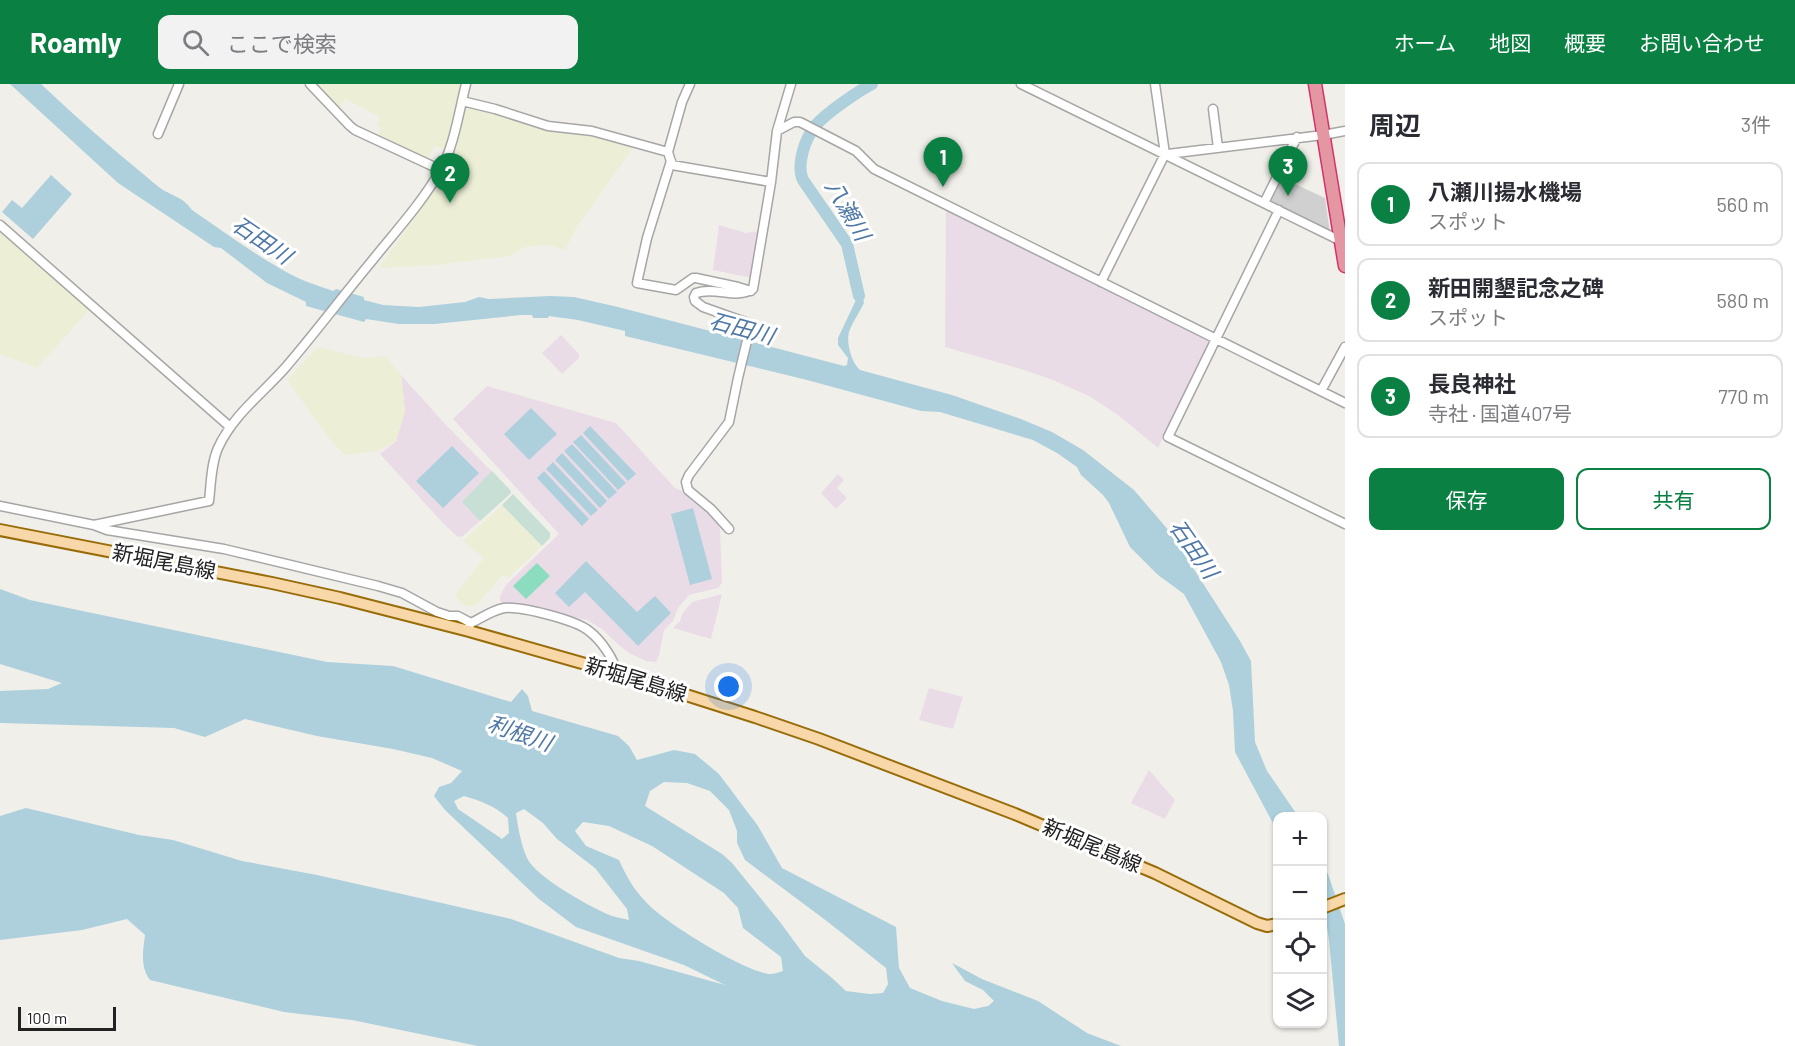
<!DOCTYPE html>
<html lang="ja">
<head>
<meta charset="utf-8">
<style>
  body { margin:0; font-family:Barlow,"Noto Sans JP",sans-serif; background:#f2f2f3; color:#2b2b33 }
  .controls { position:absolute; right:18px; bottom:18px; display:grid; overflow:hidden; border-radius:12px; box-shadow:0 2px 4px #0004 }
  .controls button { width:54px; height:54px; display:grid; place-items:center; padding:0; border:0; border-bottom:2px solid #e1e1e2; background:#fff; color:#2b2b33; font:30px sans-serif }
  .scale { position:absolute; left:18px; bottom:15px; width:98px; box-sizing:border-box; padding-left:6px; border:3px solid #222; border-top:0; font-size:16px; line-height:21px; white-space:nowrap; color:#222; -webkit-text-stroke:4px #fff; paint-order:stroke }
  .you { position:absolute; left:729px; top:603px; width:21px; height:21px; margin:-15px; border:4px solid #fff; border-radius:50%; background:#1a73e8; box-shadow:0 0 0 9px #1a73e833 }
  .badge { display:grid; place-items:center; width:39px; height:39px; border-radius:50%; background:#0b8043; color:#fff; font-size:20px; font-weight:700 }
  .pin { position:absolute; translate:-50% -50px; filter:drop-shadow(0 2px 3px #0008) }
  .pin::after { content:''; position:absolute; top:32px; width:21px; height:18px; background:inherit; clip-path:polygon(0 0,100% 0,50% 100%) }
  .list { margin:0; padding:0; list-style:none }
  h2 { display:flex; justify-content:space-between; align-items:center; height:78px; margin:0; padding:0 24px; font-size:26px }
  h2 small { font-size:20px; font-weight:400; color:#7c7c81 }
  .list li { display:grid; grid-template-columns:39px 1fr auto; gap:18px; align-items:center; box-sizing:border-box; height:84px; margin:0 12px 12px; padding:0 12px; border:2px solid #e1e1e2; border-radius:12px }
  .list b { display:block; font-size:22px; white-space:nowrap }
  .list p { margin:0; font-size:20px; white-space:nowrap; color:#7c7c81 }
  .list em { font-size:20px; font-style:normal; color:#7c7c81 }
  .actions { display:flex; gap:12px; padding:18px 24px }
  .actions a { flex:1; padding:14px 0; border:2px solid #0b8043; border-radius:12px; text-align:center; font-size:21px; color:#0b8043 }
  .actions .main { background:#0b8043; color:#fff }
  .icon { flex:none; width:33px; height:33px; fill:none; stroke:currentColor; stroke-width:2; stroke-linecap:round; stroke-linejoin:round }
  .map { position:relative; flex:none; width:1345px; height:962px; overflow:hidden }
  header { display:flex; align-items:center; gap:36px; box-sizing:border-box; height:84px; padding:0 30px; background:#0b8043; color:#fff }
  header strong { font-size:28px }
  nav { display:flex; gap:33px; margin-inline-start:auto; font-size:21px }
  .search { width:420px; height:54px; background:#f2f2f3; display:flex; align-items:center; gap:15px; box-sizing:border-box; padding:0 21px; border-radius:12px; color:#7c7c81; font-size:22px }
  main { display:flex }
  aside { flex:1; background:#fff }
  .map>svg:first-child { display:block }
</style>
</head>
<body>
<header>
<strong>Roamly</strong>
<div class="search"><svg class="icon" aria-label="search" viewBox="0 0 24 24"><circle cx="10" cy="10" r="6"/><path d="M15 15l6 6"/></svg>ここで検索</div>
<nav><a>ホーム</a><a>地図</a><a>概要</a><a>お問い合わせ</a></nav>
</header>
<main>
<div class="map">
<svg width="1345" height="962" viewBox="0 0 1345 962">
  <rect width="100%" height="100%" fill="#f1efe9"/>
  <path fill="#eadce7" d="M946,124L1208,255L1210,257L1158,364L1118,331L1089,312L1053,296L1021,285L945,263Z
    M719,141L746,149L759,147L752,194L713,186Z
    M561,251L579,270V274L562,290L542,269Z
    M401,291L447,342L510,406L511,409L463,452L458,453L442,438L380,370L396,357L405,327Z
    M487,302L616,339L675,404L683,407L716,434L720,444L722,499L718,504L689,511L678,524L673,537L664,546L659,571L656,578L646,577L631,570L621,563L602,545L587,536L503,520L500,517V512L506,501L559,450L453,335Z
    M838,390L844,396L837,404L847,414L836,425L821,409Z
    M722,510L711,555L673,544L680,537L682,530L692,518Z
    M929,604L963,613L953,645L919,636Z
    M1149,686L1175,716L1165,735L1131,719Z"/>
  <path fill="#d0d0d0" d="M1280,93L1325,114L1330,150L1267,119Z"/>
  <path fill="#ecefd6" d="M316,0H464L446,66L434,62L428,76L378,52L381,43L376,42L380,33L345,15L339,25Z
    M464,20L592,49L635,61L576,144L565,166L549,161L533,162L525,163L511,172L434,181L379,184L419,127L440,92Z
    M0,142L90,225L37,284L0,270Z
    M318,263L364,274L385,272L401,291L405,327L396,357L378,367L344,371L330,355L287,296Z
    M502,421L542,462L508,494L503,491L482,515L474,522H465L460,518L455,511L484,474L463,457Z"/>
  <path fill="#c7dfd4" d="M492,387L510,406L511,409L480,437L462,418Z
    M513,410L550,449V454L542,462L502,421Z"/>
  <path fill="#8cdcbf" d="M537,479L550,492L526,515L513,502Z"/>
  <path fill="#add0dc" fill-rule="evenodd" d="M10,0H41C76,33 111,64 148,94C154,99 160,105 167,108C178,114 183,114 192,126C224,148 255,171 290,190C303,197 319,202 333,207L336,205L364,213V216L383,221L419,223L465,218L479,213L489,215L550,212L574,213L618,223L844,282L847,281L848,274L838,261V254L856,216L855,206L857,191L864,219C860,227 854,236 850,245C845,256 851,278 860,286L952,311L1021,335L1052,348L1083,366L1134,406L1170,448L1240,557L1251,577L1255,658L1267,687L1298,732H1278L1277,747L1235,668L1233,627L1229,601L1221,578L1184,510L1158,491L1130,463L1109,419L1103,411L1081,391L1077,383L1057,369L1033,356L940,328L921,327L807,296L625,252V247L578,236L549,232L548,234H533L532,231H521L435,240H399L366,235L364,238L306,222V218L267,199L221,164L214,163L118,99Z
    M51,91L72,110L33,155L2,128L12,116L22,124Z
    M531,324L557,350L529,376L504,350Z
    M590,342L636,390L628,397L583,349Z
    M581,351L626,399L618,406L573,358Z
    M572,360L617,408L609,415L564,367Z
    M452,362L479,389L443,424L416,397Z
    M562,369L607,417L600,424L555,376Z
    M553,378L598,426L591,432L546,385Z
    M544,387L589,435L582,442L537,394Z
    M693,424L712,495L690,501L671,430Z
    M586,477L637,528L655,512L671,529L638,562L585,508L569,523L555,509Z
    M0,505L30,516L327,578L393,582L511,618L522,605L528,612L532,627L618,652L629,662L637,676L674,666L695,670L719,690L758,742L782,784L896,843L899,884L910,904L942,917L974,925L988,922L994,917L983,906L965,897L952,879L982,895L1038,917L1087,949L1121,962H478L352,936L284,928L150,896C140,883 143,867 145,851L127,835L82,846L0,856V732L26,724L139,751L173,756L242,777L317,791L433,817L511,835L619,874L639,877L725,901L684,881L576,843L539,815L445,726L434,712L439,703L451,699L462,687L432,674L393,665L317,652L245,635L205,653L174,644L0,639V607L48,605L62,599L0,580ZM664,698L687,699L710,707L729,726L737,747V759L745,776L828,838L886,884L888,900L883,909L870,910L846,907L832,894L805,872L780,838L732,779L722,770L645,722L650,707ZM464,712C481,717 495,722 508,734L509,749L502,755L458,725L454,717ZM524,725L543,739L557,755L595,784L627,825L629,836C622,834 613,833 607,830C587,821 536,793 527,774C521,760 518,744 516,729ZM583,738L609,742L652,762L724,809L738,824L743,844L781,873L783,887C779,888 774,890 770,890C745,888 668,840 650,822C636,809 627,794 619,776L586,762L575,747Z
    M1322,781L1328,790L1345,840V962H1339L1329,856L1326,836L1323,828Z"/>
  <g fill="none" stroke-linecap="round" stroke-linejoin="round">
    <path stroke="#add0dc" stroke-width="12" d="M859,212L847,160L803,96C796,81 805,55 815,42C826,29 857,8 872,0"/>
    <defs>
      <path id="minor" d="M310,0L350,42L355,46L441,86
        M690,0L682,18L668,68L672,81L771,98
        M1021,0L1343,158
        M462,17L495,25L548,42L592,47L668,68
        M1213,25L1218,64
        M777,47L794,38H800L856,67L874,85L1345,319
        M158,50L179,0
        M1168,70L1323,51L1345,47
        M671,77L647,154L637,199L676,206L693,194H696L738,203L751,207
        M1264,119L1297,53
        M1279,126L1168,353L1345,440
        M0,141L229,342
        M1101,198L1165,70L1155,0
        M1321,307L1345,263
        M0,422L94,441L107,446L224,465L378,502L402,509L437,528L449,532H458L471,539
        M94,441L209,417C211,400 211,380 218,364C233,331 262,310 285,284C315,249 342,213 371,178C395,148 421,120 440,87C454,63 459,27 466,0
        M729,445L711,425L688,406L686,398L689,391L729,338L738,294L751,240L703,223L695,217L694,213L696,209C715,202 736,216 753,205L771,98L777,47L791,0
        M469,543L471,539C481,534 493,526 504,524C521,522 576,536 589,547C601,556 614,575 617,589"/>
      <path id="major" d="M0,446L272,499L340,514L469,547L617,589L755,633L819,655L1015,730L1155,789L1257,839L1267,842L1278,840
        M1322,824L1345,815"/>
      <path id="highway" d="M1315,0L1345,182"/>
    </defs>
    <use href="#minor" stroke="#a6a6a6" stroke-width="11"/>
    <use href="#major" stroke="#986c08" stroke-width="14"/>
    <use href="#highway" stroke="#d33365" stroke-width="15"/>
    <use href="#minor" stroke="#fff" stroke-width="8"/>
    <use href="#major" stroke="#f8d7a8" stroke-width="10"/>
    <use href="#highway" stroke="#e496a3" stroke-width="12"/>
  </g>
  <g text-anchor="middle" stroke-width="6" stroke-linejoin="round" paint-order="stroke">
    <g font-size="21" fill="#222" stroke="#fff">
      <text transform="translate(164 478) rotate(11)" y="7">新堀尾島線</text>
      <text transform="translate(636 596) rotate(17)" y="7">新堀尾島線</text>
      <text transform="translate(1092 762) rotate(23)" y="7">新堀尾島線</text>
    </g>
    <g font-size="22" font-style="italic" fill="#4f78a6" stroke="#fff">
      <text transform="translate(848 126) rotate(60)" y="8">八瀬川</text>
      <text transform="translate(262 156) rotate(34)" y="8">石田川</text>
      <text transform="translate(742 244) rotate(15)" y="8">石田川</text>
      <text transform="translate(1194 465) rotate(55)" y="8">石田川</text>
      <text transform="translate(520 649) rotate(19)" y="8">利根川</text>
    </g>
  </g>
</svg>
<div class="controls">
<button>+</button>
<button>−</button>
<button><svg class="icon" aria-label="locate" viewBox="0 0 24 24"><circle cx="12" cy="12" r="6"/><path d="M12 2v4M12 18v4M2 12h4M18 12h4"/></svg></button>
<button><svg class="icon" aria-label="layers" viewBox="0 0 24 24"><path d="M12 4l9 5-9 5-9-5zM3 14l9 5 9-5"/></svg></button>
</div>
<div class="scale">100 m</div>
<div class="you"></div>
<div class="pin badge" style="left:943px;top:103px">1</div>
<div class="pin badge" style="left:450px;top:119px">2</div>
<div class="pin badge" style="left:1288px;top:112px">3</div>
</div>
<aside>
<h2>周辺<small>3件</small></h2>
<ul class="list">
<li><span class="badge">1</span><div><b>八瀬川揚水機場</b><p>スポット</p></div><em>560 m</em></li>
<li><span class="badge">2</span><div><b>新田開墾記念之碑</b><p>スポット</p></div><em>580 m</em></li>
<li><span class="badge">3</span><div><b>長良神社</b><p>寺社 · 国道407号</p></div><em>770 m</em></li>
</ul>
<div class="actions"><a class="main">保存</a><a>共有</a></div>
</aside>
</main>
</body>
</html>
